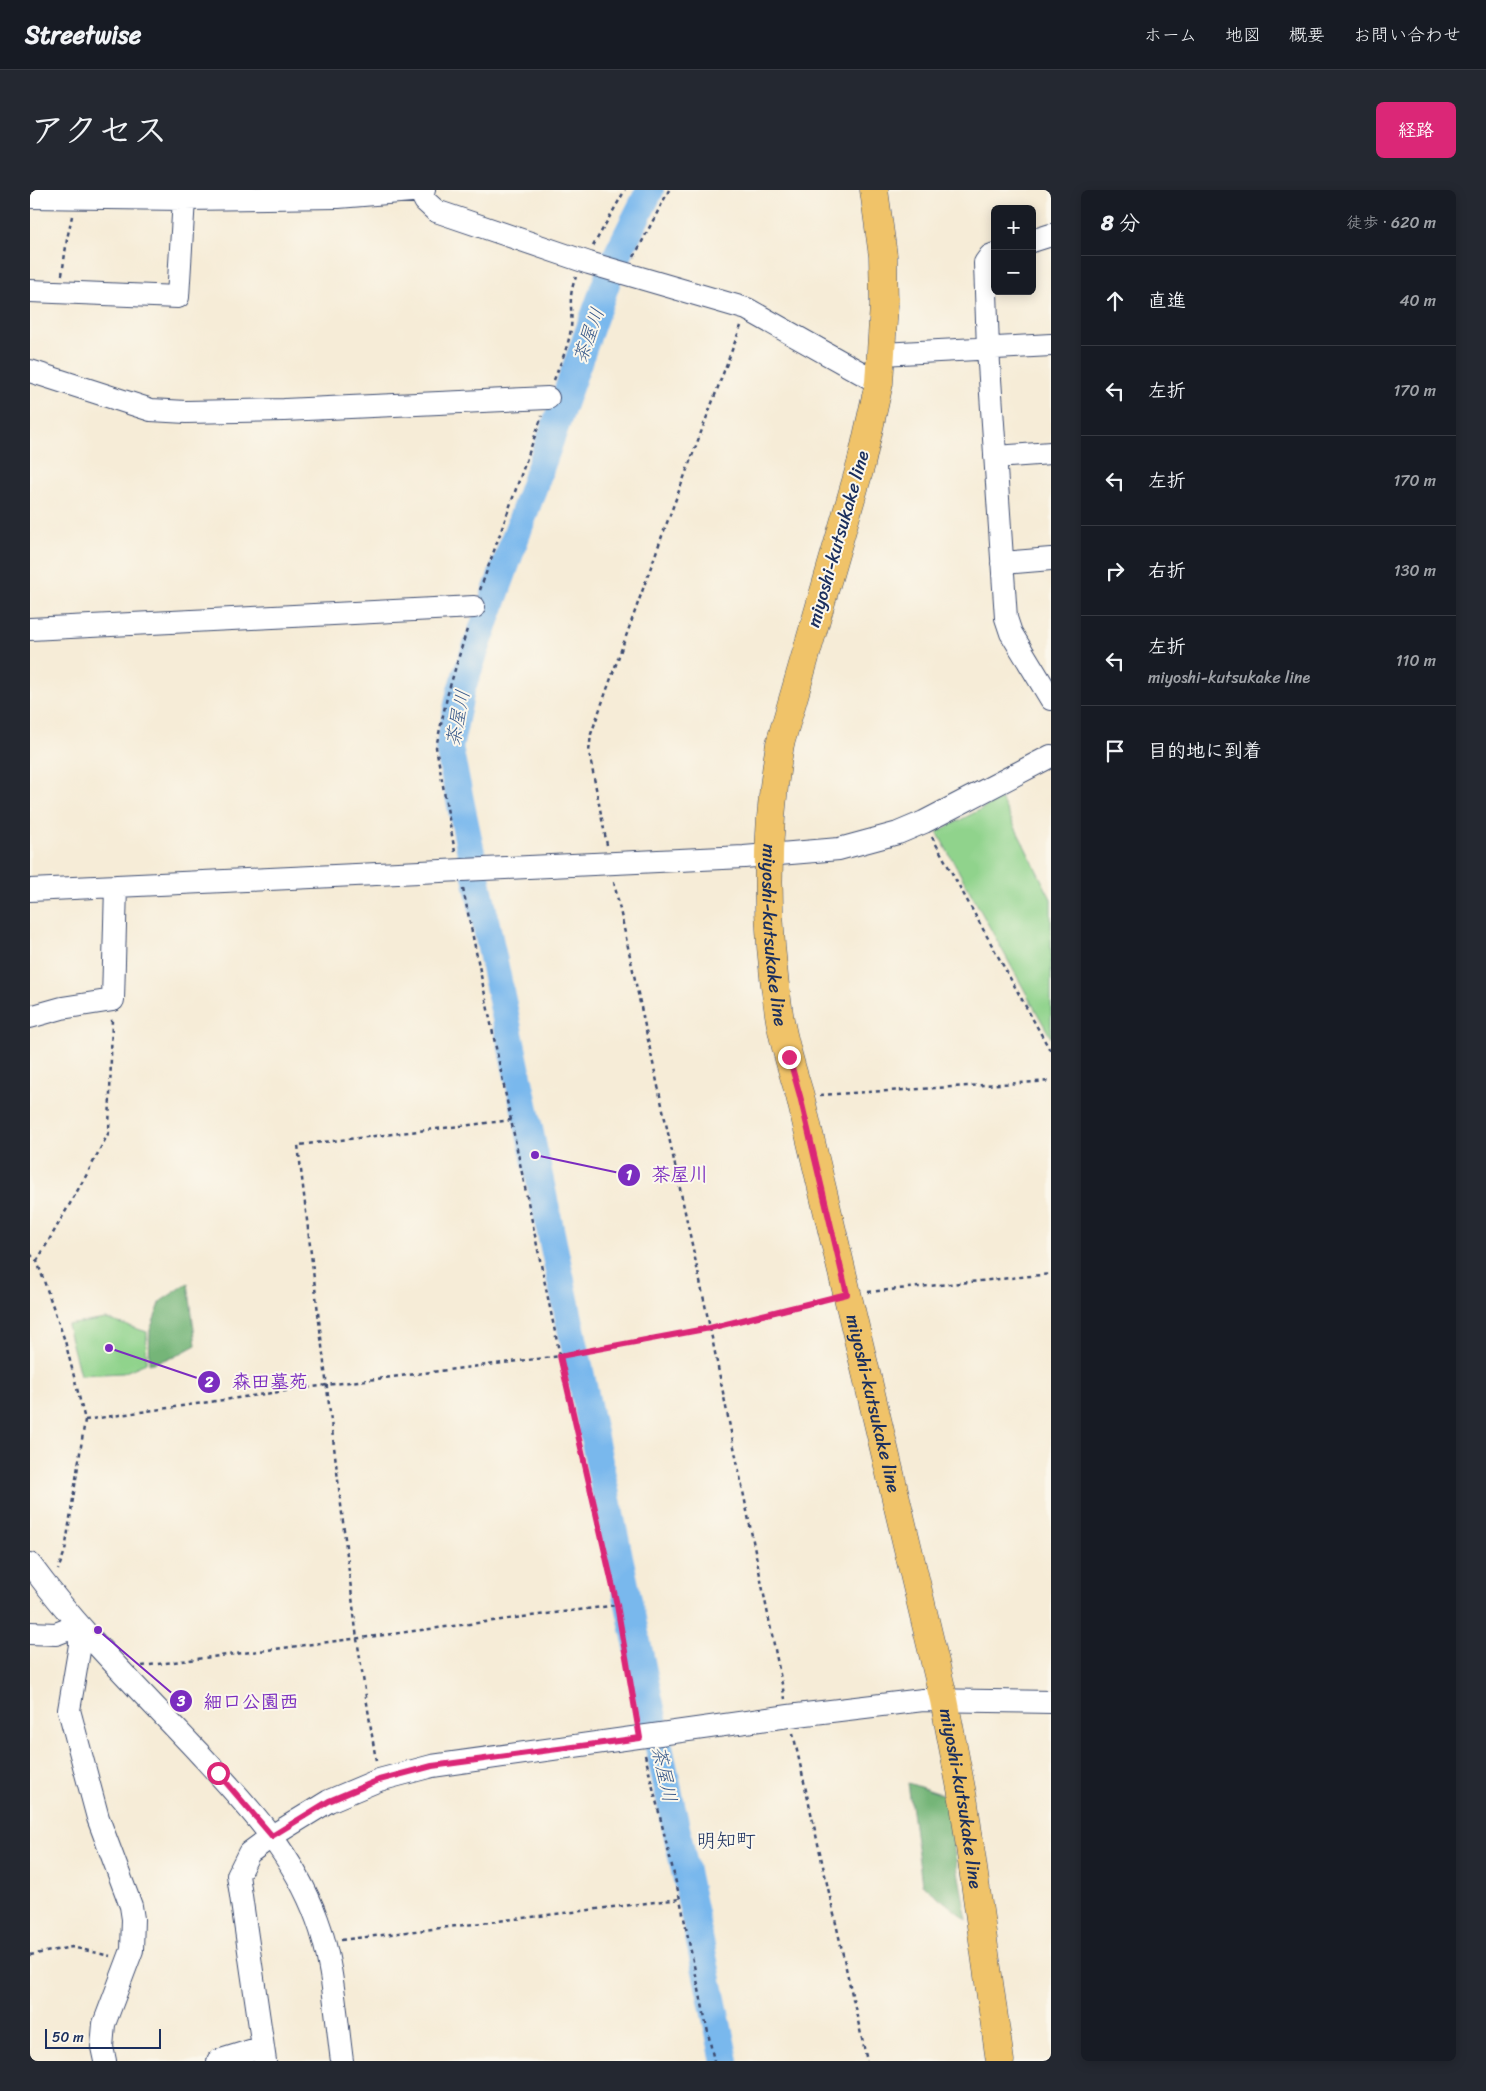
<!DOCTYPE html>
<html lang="ja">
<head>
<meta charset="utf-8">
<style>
  body { margin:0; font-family:Sriracha,"Klee One",sans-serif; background:#242831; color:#f1f3f6 }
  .controls { position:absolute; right:15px; top:15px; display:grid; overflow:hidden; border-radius:8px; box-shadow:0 2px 12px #0003 }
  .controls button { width:45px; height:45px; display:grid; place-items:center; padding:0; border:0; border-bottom:1px solid #363941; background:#171b24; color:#f1f3f6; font:25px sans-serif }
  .scale { position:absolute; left:15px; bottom:12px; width:116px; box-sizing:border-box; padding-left:5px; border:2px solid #1b2f5e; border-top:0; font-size:14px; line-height:18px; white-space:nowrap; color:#1b2f5e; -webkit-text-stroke:4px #fbf7ec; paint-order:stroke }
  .stop { position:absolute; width:15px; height:15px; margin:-11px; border:4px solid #db2777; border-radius:50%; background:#fff }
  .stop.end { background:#db2777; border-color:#fff; box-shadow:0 1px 5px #0008 }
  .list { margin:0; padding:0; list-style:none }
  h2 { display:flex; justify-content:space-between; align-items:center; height:65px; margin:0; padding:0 20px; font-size:21px }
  h2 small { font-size:16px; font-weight:400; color:#9ea1a6 }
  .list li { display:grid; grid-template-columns:32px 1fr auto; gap:15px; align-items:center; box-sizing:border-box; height:90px; padding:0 20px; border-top:1px solid #363941 }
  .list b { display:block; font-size:19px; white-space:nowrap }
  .list p { margin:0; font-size:16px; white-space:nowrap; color:#9ea1a6 }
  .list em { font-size:16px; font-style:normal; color:#9ea1a6 }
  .icon { flex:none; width:28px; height:28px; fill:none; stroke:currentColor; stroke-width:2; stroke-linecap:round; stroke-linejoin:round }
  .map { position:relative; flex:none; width:1021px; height:1871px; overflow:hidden; border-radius:8px }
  header { display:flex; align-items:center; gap:30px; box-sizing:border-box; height:70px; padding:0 25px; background:#171b24; border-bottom:1px solid #363941 }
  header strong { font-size:24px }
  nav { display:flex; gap:28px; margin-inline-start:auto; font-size:18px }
  .intro { display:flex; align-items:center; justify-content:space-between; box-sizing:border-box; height:120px; padding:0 30px }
  h1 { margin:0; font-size:35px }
  .button { padding:12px 22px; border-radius:8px; background:#db2777; color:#fff; font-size:18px; font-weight:700 }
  main { display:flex; gap:30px; padding:0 30px }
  aside { flex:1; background:#171b24; border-radius:8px; box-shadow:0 2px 12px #0003 }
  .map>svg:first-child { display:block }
</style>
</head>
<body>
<header>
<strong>Streetwise</strong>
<nav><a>ホーム</a><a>地図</a><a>概要</a><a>お問い合わせ</a></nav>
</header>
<div class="intro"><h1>アクセス</h1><a class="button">経路</a></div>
<main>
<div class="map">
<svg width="1021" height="1871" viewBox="0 0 1021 1871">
  <rect width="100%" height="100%" fill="#fbf7ec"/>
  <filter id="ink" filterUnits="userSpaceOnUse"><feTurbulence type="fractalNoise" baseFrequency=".02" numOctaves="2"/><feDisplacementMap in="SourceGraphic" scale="10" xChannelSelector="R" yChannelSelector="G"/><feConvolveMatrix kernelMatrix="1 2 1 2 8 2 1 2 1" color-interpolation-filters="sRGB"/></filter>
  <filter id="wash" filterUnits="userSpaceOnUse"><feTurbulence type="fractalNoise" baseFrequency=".0096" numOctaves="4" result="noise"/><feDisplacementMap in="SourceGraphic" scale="20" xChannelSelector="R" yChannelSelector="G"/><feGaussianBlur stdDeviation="1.12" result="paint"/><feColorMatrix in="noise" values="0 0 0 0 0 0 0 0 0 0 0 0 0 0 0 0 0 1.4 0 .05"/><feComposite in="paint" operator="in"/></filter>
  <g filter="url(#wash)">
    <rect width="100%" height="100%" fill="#f6ecd7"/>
    <path fill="#90d38c" stroke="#568175" d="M971,609L1021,709V848L907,642Z
      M76,1129L117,1142L116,1173L93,1183L50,1185L37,1135Z"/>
    <path fill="#74b578" stroke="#48726b" d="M158,1093L166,1155L144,1167L119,1174L120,1140L131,1111Z
      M878,1593L914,1605L937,1730L892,1694Z"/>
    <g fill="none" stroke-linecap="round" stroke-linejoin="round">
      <path stroke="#79b8ed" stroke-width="28" d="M620,0L584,71L431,500L419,558L695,1871"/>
    </g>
  </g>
  <g filter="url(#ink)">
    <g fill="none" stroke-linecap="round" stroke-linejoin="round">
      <defs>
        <path id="minor" d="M390,1L395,11L406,21L559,73L717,119L849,193
          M0,7L154,9L308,7L394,0
          M1002,51L1021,45
          M965,64L960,66L955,73L958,159L976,428L981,443L1021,509
          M0,101L148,107L154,9
          M852,164L1021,155
          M0,181L121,220L156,222L254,220L518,208
          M965,267L1021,263
          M972,373L1021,369
          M0,439L444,417
          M0,700L714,667L809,659L868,643L894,632L1021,566
          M0,827L32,818L83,810L86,696
          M0,1374C50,1442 112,1502 169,1563C216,1614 263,1663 287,1729C303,1771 306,1827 312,1871
          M0,1443L26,1444L49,1435L50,1455L39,1520L68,1628L101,1716L103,1729L102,1760L74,1834L72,1857L75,1871
          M188,1871L233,1857
          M235,1871L208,1685L219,1663L242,1646L299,1611L349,1590L402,1576L759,1526L893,1510L1021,1512"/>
        <g id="major">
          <path id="s1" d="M844,0L853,66L854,115L849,193L831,274L750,554C735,643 735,735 749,824C753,852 762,879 770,906L914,1510L934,1614L970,1871"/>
        </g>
      </defs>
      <use href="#minor" stroke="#3c4b70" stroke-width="24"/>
      <use href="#major" stroke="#3c4b70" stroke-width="29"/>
      <path stroke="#3c4b70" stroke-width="2.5" stroke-dasharray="4 4" stroke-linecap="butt" d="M563,56L595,0
        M604,67L639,0
        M32,85L37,49L42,26
        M524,190C530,174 539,155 541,138C543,118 537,108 546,87
        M450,400L512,226
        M902,647L1021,862
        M577,655L559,562L561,544L632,346L711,136
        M425,662L406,557L418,503L438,436
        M584,692L680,1138L755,1509
        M433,699L530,1166L587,1415L607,1528
        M790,905L1021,891
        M0,1064L7,1071L35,1151L55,1230L35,1361L28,1380
        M7,1071L57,984L79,942L82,829
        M838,1102L1021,1084
        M55,1230L297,1195L530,1166L680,1138L796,1110
        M112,1476L587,1415
        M763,1543L837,1871
        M615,1565L650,1709L684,1871
        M346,1571L327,1449L268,955L482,930
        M311,1750L650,1709
        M0,1765L42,1757L80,1766"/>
      <use href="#minor" stroke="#fff" stroke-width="22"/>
      <use href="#major" stroke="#f0c369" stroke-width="28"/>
    </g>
  </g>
  <g fill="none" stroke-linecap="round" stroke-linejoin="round" filter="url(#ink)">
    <path stroke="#db2777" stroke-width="6" d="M188,1583L242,1646L299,1611L349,1590L402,1576L610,1548L587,1415L530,1166L680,1138L817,1104L770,906L759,867"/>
  </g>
  <g text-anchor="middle" stroke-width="4" stroke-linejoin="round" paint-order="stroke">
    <g font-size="18" fill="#1b2f5e" stroke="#fbf7ec">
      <text transform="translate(808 349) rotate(-74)" y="6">miyoshi-kutsukake line</text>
      <text dy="6" stroke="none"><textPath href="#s1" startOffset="760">miyoshi-kutsukake line</textPath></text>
      <text dy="6" stroke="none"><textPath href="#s1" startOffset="1240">miyoshi-kutsukake line</textPath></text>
      <text dy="6" stroke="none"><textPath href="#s1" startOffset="1645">miyoshi-kutsukake line</textPath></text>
    </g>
    <g font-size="19" font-style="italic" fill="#375889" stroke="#fbf7ec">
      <text transform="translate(558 145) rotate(-70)" y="7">茶屋川</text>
      <text transform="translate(427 528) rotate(-79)" y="7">茶屋川</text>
      <text transform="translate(635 1584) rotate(78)" y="7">茶屋川</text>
    </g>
    <g font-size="20" fill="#1b2f5e" stroke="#fbf7ec">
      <text x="696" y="1657">明知町</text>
    </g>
  </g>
  <path fill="none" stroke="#7b2cbf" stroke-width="2" d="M505 965L599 985M79 1158L179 1192M68 1440L151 1511"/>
  <g fill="#7b2cbf" stroke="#fbf7ec" stroke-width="2">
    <circle cx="505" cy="965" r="5"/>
    <circle cx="79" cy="1158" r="5"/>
    <circle cx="68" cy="1440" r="5"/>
    <circle cx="599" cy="985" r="12"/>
    <circle cx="179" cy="1192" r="12"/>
    <circle cx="151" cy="1511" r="12"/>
  </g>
  <g font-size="15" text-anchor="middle" font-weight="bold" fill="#fff">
    <text x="599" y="990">1</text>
    <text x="179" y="1197">2</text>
    <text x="151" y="1516">3</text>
  </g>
  <g font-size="19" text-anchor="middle" font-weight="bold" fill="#7b2cbf" stroke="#fbf7ec" stroke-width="4" stroke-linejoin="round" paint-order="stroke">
    <text x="650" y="991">茶屋川</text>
    <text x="240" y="1198">森田墓苑</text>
    <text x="221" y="1518">細口公園西</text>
  </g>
</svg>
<div class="controls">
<button>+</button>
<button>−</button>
</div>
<div class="scale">50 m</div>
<div class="stop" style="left:188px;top:1583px"></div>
<div class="stop end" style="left:759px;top:867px"></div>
</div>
<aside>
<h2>8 分<small>徒歩 · 620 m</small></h2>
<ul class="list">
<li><svg class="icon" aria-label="ahead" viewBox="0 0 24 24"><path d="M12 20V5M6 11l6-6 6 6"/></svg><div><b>直進</b></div><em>40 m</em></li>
<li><svg class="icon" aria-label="left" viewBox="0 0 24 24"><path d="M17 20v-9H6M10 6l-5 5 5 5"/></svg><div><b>左折</b></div><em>170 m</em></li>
<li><svg class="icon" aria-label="left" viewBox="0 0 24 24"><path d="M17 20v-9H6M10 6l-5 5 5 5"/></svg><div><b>左折</b></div><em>170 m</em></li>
<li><svg class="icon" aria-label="right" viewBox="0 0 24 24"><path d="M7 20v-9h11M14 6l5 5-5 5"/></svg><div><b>右折</b></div><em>130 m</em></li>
<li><svg class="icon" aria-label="left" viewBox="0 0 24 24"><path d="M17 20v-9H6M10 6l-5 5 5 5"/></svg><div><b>左折</b><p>miyoshi-kutsukake line</p></div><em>110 m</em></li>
<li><svg class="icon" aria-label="arrive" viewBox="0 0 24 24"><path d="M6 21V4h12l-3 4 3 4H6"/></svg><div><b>目的地に到着</b></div></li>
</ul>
</aside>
</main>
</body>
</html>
